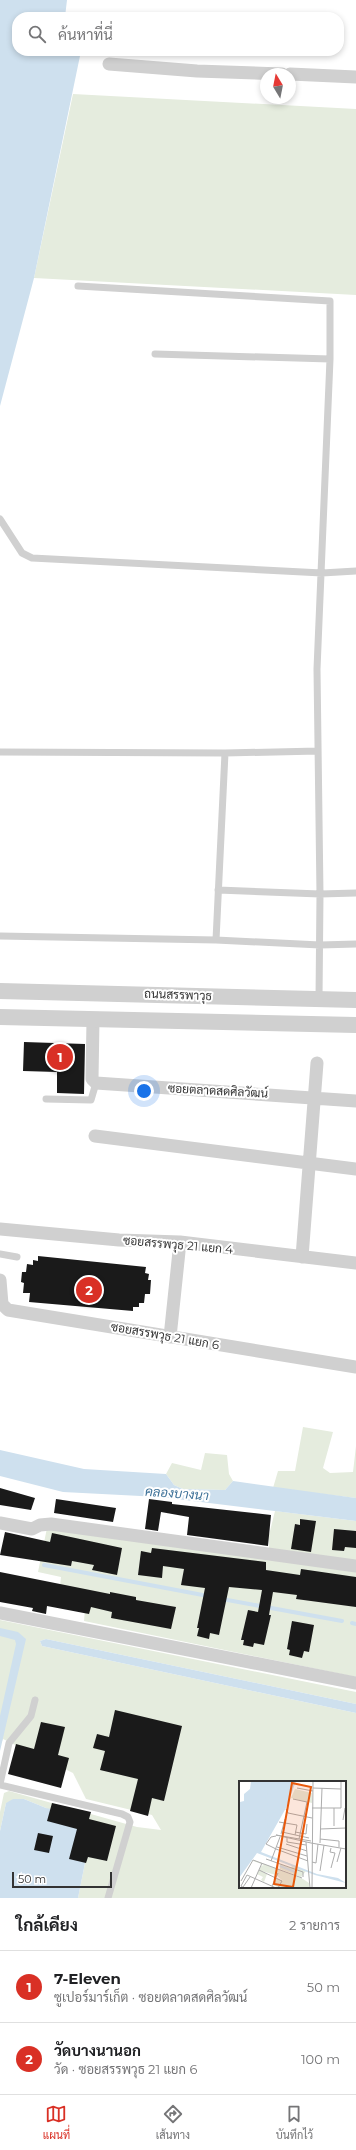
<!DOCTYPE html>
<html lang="th">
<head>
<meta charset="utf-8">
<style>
  body { margin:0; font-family:Montserrat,Sarabun,sans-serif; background:#f6f6f6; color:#202124 }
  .compass { position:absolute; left:260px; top:68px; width:36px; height:36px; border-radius:50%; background:#fff; box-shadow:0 2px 6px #0003; rotate:350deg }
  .scale { position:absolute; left:12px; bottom:10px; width:100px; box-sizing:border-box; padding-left:4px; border:2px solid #333; border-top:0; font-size:11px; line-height:14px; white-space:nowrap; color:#333; -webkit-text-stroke:3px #fff; paint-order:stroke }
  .you { position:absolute; left:144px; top:1091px; width:14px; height:14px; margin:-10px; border:3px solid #fff; border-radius:50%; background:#1a73e8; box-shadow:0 0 0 6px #1a73e833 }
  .badge { display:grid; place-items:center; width:26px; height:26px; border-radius:50%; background:#d93025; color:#fff; font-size:13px; font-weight:700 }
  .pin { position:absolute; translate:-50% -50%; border:2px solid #fff; box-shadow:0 1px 4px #0006 }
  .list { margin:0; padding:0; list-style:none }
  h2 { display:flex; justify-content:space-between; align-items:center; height:52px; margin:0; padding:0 16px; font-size:17px }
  h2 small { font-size:13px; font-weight:400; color:#757577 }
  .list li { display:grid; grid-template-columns:26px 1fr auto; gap:12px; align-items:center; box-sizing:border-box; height:72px; padding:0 16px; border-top:1px solid #e0e0e0 }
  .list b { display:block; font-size:15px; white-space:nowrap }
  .list p { margin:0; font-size:13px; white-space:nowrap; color:#757577 }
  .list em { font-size:13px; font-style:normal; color:#757577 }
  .icon { flex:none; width:22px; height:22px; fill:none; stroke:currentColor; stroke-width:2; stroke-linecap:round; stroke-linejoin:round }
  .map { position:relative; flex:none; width:356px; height:1898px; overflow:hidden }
  .search { position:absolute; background:#fff; box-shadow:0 2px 6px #0003; left:12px; right:12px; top:12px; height:44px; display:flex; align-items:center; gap:10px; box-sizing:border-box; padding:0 14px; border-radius:16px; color:#757577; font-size:15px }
  .sheet { height:196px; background:#fff }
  nav { display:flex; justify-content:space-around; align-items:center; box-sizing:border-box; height:56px; border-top:1px solid #e0e0e0; background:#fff; font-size:11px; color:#757577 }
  nav a { display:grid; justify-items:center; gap:2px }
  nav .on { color:#d93025 }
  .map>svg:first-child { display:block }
</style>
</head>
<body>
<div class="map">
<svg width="356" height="1898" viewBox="0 0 356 1898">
  <rect width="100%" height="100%" fill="#fff"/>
  <path fill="#e5ecde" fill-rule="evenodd" d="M73,94L356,109V295L34,278Z
    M303,1427L333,1432L323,1468L330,1473L353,1472L356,1446V1498L273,1488L278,1471H295Z
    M205,1453L227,1455L229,1474L233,1481L225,1490L183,1489L174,1485L166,1474L172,1463L201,1470Z
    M275,1511L356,1521V1562L269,1549V1535Z
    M47,1528L356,1572V1677L84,1621L85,1609L58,1603L61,1577L38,1572Z
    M0,1620L356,1692V1704L46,1639L40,1641L42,1646L356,1713V1898H78L90,1838L46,1808L24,1799L6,1803L0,1831V1812L4,1793L9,1791L137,1827L161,1830L152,1815L86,1799L73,1773L3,1739L0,1745ZM240,1782H345V1887H240Z"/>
  <path fill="#cee0ee" d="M0,0H67L65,17H17V51H81L34,278L0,406Z
    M0,1450L84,1469L166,1474L174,1485L183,1489L225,1490L233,1481L356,1498V1521L160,1497L63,1492L0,1476Z
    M0,1628L18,1632L26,1639L0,1751V1716L16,1644L15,1640L0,1636Z
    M46,1639L356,1704V1713L42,1646L40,1641Z
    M13,1799H24L46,1808L82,1816L90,1838L78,1898H0V1831L6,1803Z"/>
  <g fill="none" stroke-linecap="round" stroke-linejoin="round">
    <path stroke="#cee0ee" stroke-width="4" d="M44,1565L208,1596
      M222,1599L342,1621
      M352,1623L356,1624"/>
  </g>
  <path fill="#1a1a1a" d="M24,1042L85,1044L84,1094L57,1093V1072L23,1071Z
    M38,1256L146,1267L145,1273L149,1274L148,1280H151L150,1294H145L144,1303H139V1307H133V1311L29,1302L30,1293H23L24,1283L21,1282L22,1272H26L27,1264L33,1265V1260L38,1261Z
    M0,1488L35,1498L31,1510L0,1505Z
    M56,1499L116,1508L113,1522L54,1513Z
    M149,1499L172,1502V1504L271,1515L268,1546L187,1535L189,1517L161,1512L158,1531L145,1529Z
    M300,1519L316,1521L311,1552L291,1549L295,1524L300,1525Z
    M334,1529L356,1531V1548L345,1547L344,1551L332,1550Z
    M5,1532L50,1542L52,1533L122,1548L117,1575L92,1570L94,1565L72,1561L71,1566L0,1555Z
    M152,1548L266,1562V1570L300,1575L301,1569L356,1577V1607L296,1599L297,1595L273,1592L269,1615H271L264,1645L254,1643L253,1647L243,1645L244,1640H241L248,1610L258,1612L262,1590L229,1587L219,1635L210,1633L209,1639L197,1636L199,1628H197L205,1588L181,1585L184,1569L163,1566L162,1578L138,1575L141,1551L151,1553Z
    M0,1572L110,1594V1592L136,1597V1600L176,1607L171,1629L111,1618L112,1612L91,1607L89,1614L47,1606L46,1614L32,1611L33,1608L0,1602Z
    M292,1621L314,1625L309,1652L304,1651L302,1658L289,1655L290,1650L287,1649Z
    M115,1710L182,1726L164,1801L152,1798L148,1816L130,1811L138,1779L100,1770L105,1751L93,1748L97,1734L109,1737Z
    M41,1722L65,1727L58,1755L69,1758L61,1788L8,1774L16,1744L34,1749Z
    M52,1803L91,1812L89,1819L116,1826L107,1861L88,1857L86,1863L69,1859L77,1829L47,1821Z
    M38,1833L53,1836L49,1853L34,1850Z"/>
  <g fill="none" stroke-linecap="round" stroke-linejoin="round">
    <path stroke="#d0d0d0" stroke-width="7" d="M78,286L330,301V359L317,669L320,894L319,999
      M155,354L330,359
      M0,519L22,553L32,558L322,573L356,571
      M0,752L225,753L216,940
      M225,753L318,751
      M218,890L320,894L356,893
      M0,936L216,940L320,945L356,944
      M46,1099L91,1100L96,1083
      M0,1254L17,1257
      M0,1784L9,1743L31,1716L35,1700
      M0,1785L122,1814L128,1817L130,1822L108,1898"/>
    <path stroke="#d0d0d0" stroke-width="13" d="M109,64L197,71L282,74
      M290,74L356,77
      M93,1020L92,1079L96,1083L356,1101
      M95,1136L356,1169
      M0,1229L119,1240L180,1242L356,1263
      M302,1257L317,1063
      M0,1280L2,1304L8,1310L356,1367
      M170,1337L180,1242
      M0,1523L32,1529L40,1525L51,1524L356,1566
      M0,1613L356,1683"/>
    <path stroke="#d0d0d0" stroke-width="16" d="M0,991L356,1000
      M0,1017L356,1025"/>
  </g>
  <g text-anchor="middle" stroke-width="4" stroke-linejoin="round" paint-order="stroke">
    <g font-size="12" fill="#333" stroke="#fff">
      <text transform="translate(178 995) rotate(2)" y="4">ถนนสรรพาวุธ</text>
      <text transform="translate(218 1091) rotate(3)" y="4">ซอยตลาดสดศิลวัฒน์</text>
      <text transform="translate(178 1245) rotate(5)" y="4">ซอยสรรพวุธ 21 แยก 4</text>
      <text transform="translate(165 1336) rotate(10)" y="4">ซอยสรรพวุธ 21 แยก 6</text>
    </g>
    <g font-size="13" font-style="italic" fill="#3d7198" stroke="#fff">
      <text transform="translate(177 1493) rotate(4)" y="5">คลองบางนา</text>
    </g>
  </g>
  <g transform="translate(239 1781)">
    <rect width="107" height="107" fill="#fff"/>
    <path d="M56,8L73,12V22L52,17ZM15,79L64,98L70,102V107H41L34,104L36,97L44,100L37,94L22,90L28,93L25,101L22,99L24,96L18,93L22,85L25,84L14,80ZM41,83L52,87L53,85L67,90L62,96L41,88Z" fill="#e5ecde"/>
    <path d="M12,0H57L47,27L22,71L78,93L99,97L107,102L76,94L18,72L0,97V18L1,21L5,20V13L11,8Z" fill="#cee0ee"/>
    <path fill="none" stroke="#cee0ee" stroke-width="2" d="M0,69L28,55L27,0M41,85L56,91"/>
    <path fill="none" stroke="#adadad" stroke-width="1" d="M58,7L74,10M74,7L102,8M54,18L68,21L60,58M73,27H102V0M47,28L49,32L73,37M104,39L106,27M40,41L58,44L56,54M95,45V27M81,48L107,47M43,51L70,57M56,51L67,53L68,43M42,53L46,38M37,55L32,56L27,63L37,68M48,57V61L67,64M81,58L100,60V66M67,61L71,107M72,62L37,54L72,60M72,62L107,68M81,62L83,7M47,63L68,70M38,66L68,75M92,67L91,71L96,72L92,87M37,68L69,80M27,78L64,91V96M32,80L41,56M73,81L77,82L79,63M98,81L102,67M20,89L43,100L39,107M81,90L85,64M2,100L14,79L63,97M33,105L39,92M4,106L11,96M5,107L2,105L8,94L37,107M12,107L23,82M73,107L74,0"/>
    <path fill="#e8590c" fill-opacity="0.15" stroke="#e8590c" stroke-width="2" d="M53,2L72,6L54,106L35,103Z"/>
    <rect width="107" height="107" fill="none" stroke="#333" stroke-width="2"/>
  </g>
</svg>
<svg class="compass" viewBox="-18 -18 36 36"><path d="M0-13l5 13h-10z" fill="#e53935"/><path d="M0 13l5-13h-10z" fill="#757577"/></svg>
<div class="scale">50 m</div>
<div class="you"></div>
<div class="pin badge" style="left:60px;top:1057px">1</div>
<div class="pin badge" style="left:89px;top:1290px">2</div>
<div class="search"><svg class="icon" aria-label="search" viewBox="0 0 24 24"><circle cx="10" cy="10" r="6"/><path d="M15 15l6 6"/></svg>ค้นหาที่นี่</div>
</div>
<section class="sheet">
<h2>ใกล้เคียง<small>2 รายการ</small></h2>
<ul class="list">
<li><span class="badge">1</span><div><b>7-Eleven</b><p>ซูเปอร์มาร์เก็ต · ซอยตลาดสดศิลวัฒน์</p></div><em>50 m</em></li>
<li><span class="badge">2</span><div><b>วัดบางนานอก</b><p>วัด · ซอยสรรพวุธ 21 แยก 6</p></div><em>100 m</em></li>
</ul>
</section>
<nav>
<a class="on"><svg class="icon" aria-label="map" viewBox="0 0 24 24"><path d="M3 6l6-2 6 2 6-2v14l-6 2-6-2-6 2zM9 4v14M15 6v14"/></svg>แผนที่</a>
<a><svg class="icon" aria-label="directions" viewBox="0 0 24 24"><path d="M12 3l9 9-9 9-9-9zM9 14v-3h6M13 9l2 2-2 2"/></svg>เส้นทาง</a>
<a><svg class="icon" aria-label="saved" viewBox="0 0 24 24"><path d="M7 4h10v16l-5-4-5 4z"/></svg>บันทึกไว้</a>
</nav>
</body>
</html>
